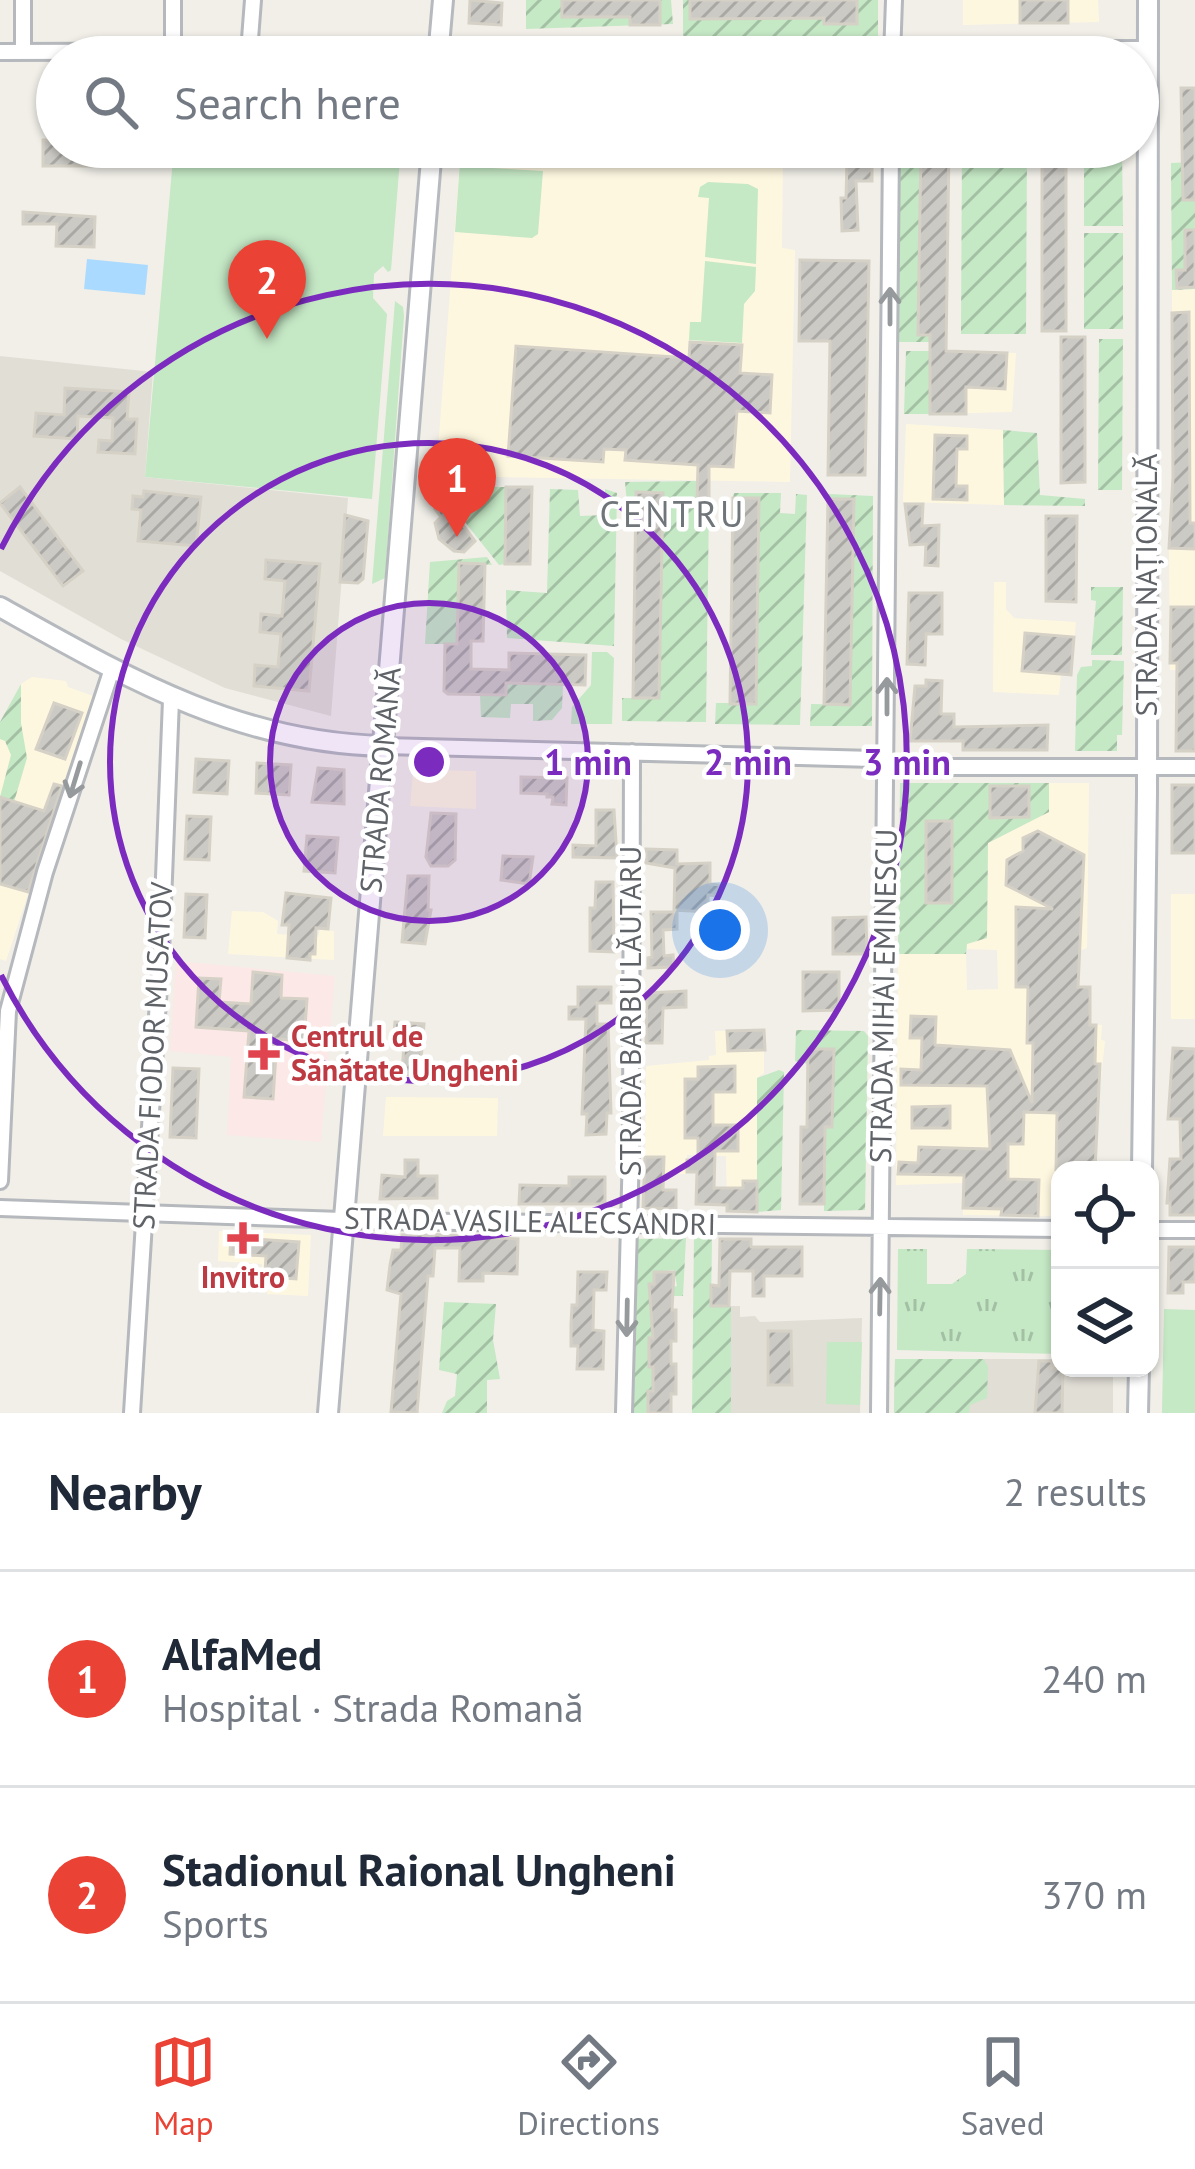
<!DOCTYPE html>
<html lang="en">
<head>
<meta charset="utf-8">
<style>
  body { margin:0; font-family:"PT Sans",sans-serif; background:#f2f2f3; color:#1f2937 }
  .controls { position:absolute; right:36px; bottom:36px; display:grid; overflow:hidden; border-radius:24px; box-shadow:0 3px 9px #0004 }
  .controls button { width:108px; height:108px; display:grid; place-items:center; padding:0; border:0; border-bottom:3px solid #e0e1e3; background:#fff; color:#1f2937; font:60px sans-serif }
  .you { position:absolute; left:720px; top:930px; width:42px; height:42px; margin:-30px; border:9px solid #fff; border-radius:50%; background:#1a73e8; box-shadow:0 0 0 18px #1a73e833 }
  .badge { display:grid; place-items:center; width:78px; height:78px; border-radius:50%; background:#ea4335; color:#fff; font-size:39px; font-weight:700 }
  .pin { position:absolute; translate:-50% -99px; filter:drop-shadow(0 3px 6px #0008) }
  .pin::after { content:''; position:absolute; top:63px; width:42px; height:36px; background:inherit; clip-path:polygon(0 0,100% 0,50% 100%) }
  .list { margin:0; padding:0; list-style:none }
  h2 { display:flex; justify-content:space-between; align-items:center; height:156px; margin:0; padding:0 48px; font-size:51px }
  h2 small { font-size:39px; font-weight:400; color:#747a83 }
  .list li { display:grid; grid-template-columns:78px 1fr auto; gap:36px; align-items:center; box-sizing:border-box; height:216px; padding:0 48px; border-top:3px solid #e0e1e3 }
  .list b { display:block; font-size:45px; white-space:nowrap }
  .list p { margin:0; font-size:39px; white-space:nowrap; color:#747a83 }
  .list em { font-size:39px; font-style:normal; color:#747a83 }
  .icon { flex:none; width:66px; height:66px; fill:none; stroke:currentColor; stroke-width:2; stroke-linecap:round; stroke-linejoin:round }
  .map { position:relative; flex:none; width:1195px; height:1413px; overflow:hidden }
  .search { position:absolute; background:#fff; box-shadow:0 3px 9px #0004; left:36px; right:36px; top:36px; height:132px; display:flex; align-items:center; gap:30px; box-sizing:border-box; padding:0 42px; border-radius:66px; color:#747a83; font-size:45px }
  .sheet { height:588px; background:#fff }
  nav { display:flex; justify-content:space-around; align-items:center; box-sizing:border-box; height:168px; border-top:3px solid #e0e1e3; background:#fff; font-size:33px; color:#747a83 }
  nav a { display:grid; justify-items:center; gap:6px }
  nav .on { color:#ea4335 }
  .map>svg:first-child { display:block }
</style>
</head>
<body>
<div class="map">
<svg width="1195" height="1413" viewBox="0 0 1195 1413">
  <defs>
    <pattern id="park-tufts" width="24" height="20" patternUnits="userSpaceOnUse" patternTransform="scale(3)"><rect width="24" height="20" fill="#c5e8c5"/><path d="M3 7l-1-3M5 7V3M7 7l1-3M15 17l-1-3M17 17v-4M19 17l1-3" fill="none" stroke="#a3c0a4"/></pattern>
    <pattern id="garden-furrows" width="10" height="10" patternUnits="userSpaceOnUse" patternTransform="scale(3)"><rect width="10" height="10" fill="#c5e8c5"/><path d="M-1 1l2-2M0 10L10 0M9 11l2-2" fill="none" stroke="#a3c0a4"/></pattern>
    <pattern id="building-hatch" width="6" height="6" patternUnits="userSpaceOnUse" patternTransform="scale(3)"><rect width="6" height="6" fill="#cccac5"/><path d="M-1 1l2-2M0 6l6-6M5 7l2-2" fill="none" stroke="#a9a8a4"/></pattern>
  </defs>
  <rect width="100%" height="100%" fill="#f1efe8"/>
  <path fill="#fef7e0" d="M963,0H1098L1099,22L963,25Z
    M461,147H783L782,248L795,250L790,482L436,476Z
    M1195,289V751H1176L1177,670H1170L1169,548L1173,488L1172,290Z
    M930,351L1016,353L1012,412L930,414Z
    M906,424L1003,430L1004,505L903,502Z
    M994,582H1006V609L1014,618L1076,622L1071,675H1061L1059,695L993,692Z
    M32,677L66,681L68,687L93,696L6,961L0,959V739L6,740L21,684Z
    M436,770L476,771V809L410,806L413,773L436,774Z
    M1049,783H1089L1087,948L1076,952L1079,980L1066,979V987H1090V1024L1102,1025L1101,1040L1105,1041L1100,1088L1060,1170V1216L963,1215V1183L896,1185L898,954H966L967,990L998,989L997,950L967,949L966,944L987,937L988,843L1048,812Z
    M1171,894H1195V1019H1171Z
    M232,911L263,912L278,921L277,934L318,937L320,930L334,931V960L228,954Z
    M764,1030V1073L757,1078V1212L727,1211L726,1156L687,1155L686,1174L645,1173L646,1066L709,1060V1056L716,1055L715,1031Z
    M386,1097L498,1098L497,1136H383Z
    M219,1231L311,1235L308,1296L267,1294L268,1288L261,1287L262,1264L218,1261Z"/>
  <path fill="#e1ded6" d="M0,356L153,372L145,477L348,498L331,716L225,688L121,639L0,571Z
    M731,1306H740V1317L755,1316L760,1322L862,1318L860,1413H731Z
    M895,1359H1060V1368H1113V1413H894Z"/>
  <path fill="#fce8e6" d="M176,961L335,976L321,1142L227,1135L231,1057L170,1051Z"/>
  <path fill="#c5e8c5" d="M174,147H401L391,270L388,272L383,266L374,274L373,298L387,314L372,499L145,477Z
    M461,147H491V168L543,171L538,234L532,238L455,232Z
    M708,182L748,184L758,189L756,264L705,257L709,198L698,197L700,187Z
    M705,261L756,267L755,291L744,304L742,343L689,340L690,322H701Z
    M395,301L403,307L404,316L385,578L372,584Z
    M592,652H607L614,658L612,724H571L572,707L591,685Z
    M1164,1309L1195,1310V1413H1162Z
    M827,1342H862L860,1405L826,1404Z"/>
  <path fill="url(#park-tufts)" d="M898,1249H927V1284H952L966,1274L967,1249L1060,1250V1354L897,1350Z"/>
  <path fill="url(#garden-furrows)" d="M526,0H671L673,24L526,29Z
    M683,0H690V19L824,18L825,24H857V0H878V41H688L683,35Z
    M900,147H921L918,334L946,335V342H897Z
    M962,147H1027L1026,334H961Z
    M1084,147H1122L1123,226H1084Z
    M1195,162V289L1172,290L1171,163Z
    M1084,233H1123V329H1084Z
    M1099,339H1123L1122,490H1098Z
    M906,351H930V414H904Z
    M1003,430L1037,433L1040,495L1085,499V506L1004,505Z
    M697,481V502H709L706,722L622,721V698H658L663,493L637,492L636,505L627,503L625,482Z
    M478,487H506L505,564L499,565L461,517L473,506Z
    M550,489L578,490L580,516L605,515V489L617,493L614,646L507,638L506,590L547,593Z
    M734,493H781L780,513L795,514L796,494L807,495L800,725L715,724L716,703H756L759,499L733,498Z
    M829,494L873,496L872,726H810L811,704L849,705L853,499H828Z
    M487,557L492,565L460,563L459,644H425L430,562Z
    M1091,587H1123L1122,655H1091L1096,601L1091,600Z
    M1092,660L1124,661L1122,735H1117V751H1075L1077,675L1081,667L1092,666Z
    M506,683L563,684L562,708L552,720L533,721V704H511L510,718L481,717L480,695H505Z
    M21,684V723L27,758L14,802L0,797L11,755L5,741L0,739V722Z
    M900,783H1049V812L988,843L987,938L967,944L966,954H898Z
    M796,1030L864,1031L868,1036L865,1210L824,1211L825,1127L832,1126L833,1049H809L808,1064L795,1061Z
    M779,1070L784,1072L781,1210L757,1212V1078Z
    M686,1238L683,1296H672V1287L677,1286L674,1270L654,1272V1284L649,1285L653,1338L649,1339V1366L653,1367V1391L648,1392V1413H632L636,1239Z
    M694,1238L712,1239L711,1305L731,1306V1413H692Z
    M444,1302L496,1304L493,1340L500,1379L487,1380V1413H442L447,1401L455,1396L457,1374L439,1370Z
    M895,1359H984L988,1367L987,1398L970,1405L969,1413H894Z"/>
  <path fill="#aadaff" d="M87,259L148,265L145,295L84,289Z"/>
  <path fill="url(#building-hatch)" stroke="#d6d1c6" stroke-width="3" d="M470,0L502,3L501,25L469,23Z
    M562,0H660V25H630V17H562Z
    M690,0H857V24H824V18L690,19Z
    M1020,0H1068V23H1020Z
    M1181,88H1195V200H1183Z
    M43,140H57V147H116V166H43Z
    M921,147H949L946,351L1007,353L1005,389L966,387V414H930V335H918Z
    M1042,147H1066V331H1042Z
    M847,159H872V181H856L858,230L842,231L841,198H846Z
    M23,212L95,217L94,247L56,246L57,224H23Z
    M1185,230H1195V287L1177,288L1176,270H1185Z
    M800,260L869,261L865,475H828L830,341H799Z
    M1189,312L1190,523H1195V549L1169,548L1173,477L1172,313Z
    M1061,337H1085V482L1061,483Z
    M690,342L742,345L740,373L772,375L770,413L737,411L733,467L709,466V502H697L698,465L625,460L626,450L604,449L603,462L508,456L516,346L689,358Z
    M65,388L129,392L127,419H137L135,454L98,452L99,440L112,441L113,418L78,416L77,439L34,436L36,413L64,415Z
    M935,435L967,436V449H957L956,486H967V500L933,499Z
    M458,486L478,487L473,506L459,520L475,541L464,552L454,551L439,539L435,523L441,517L435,509Z
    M20,487L83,571L63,586L0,503Z
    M506,487H532L530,564H505Z
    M144,491L201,497L196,546L138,541L141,510L132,509L133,496L143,497Z
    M636,492L663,493L659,698H633Z
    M733,498H759L756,704H730Z
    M828,499H854L850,705L824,704Z
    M905,504H923L922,526L939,525L938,566L925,565L926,544L910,545Z
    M345,515L368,521L363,579L358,583L340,582Z
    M1046,516H1077L1076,602L1046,601Z
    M266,560L320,564L309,691L254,686L255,665L278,667L281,634L260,632L261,614L282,616L285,581L265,579Z
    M459,563L485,564L483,641H471V669L509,670V653L586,655L585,685L506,683V695L448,694L444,691L445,644H457Z
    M909,593H942V634H926L925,665L907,664Z
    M1171,607H1195V751H1176L1177,663H1170Z
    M1025,633L1074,637L1071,675L1022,671Z
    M926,680L942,681L941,714H954V727L1048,725L1047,750H963V741H910L915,686H926Z
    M54,703L82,713L65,759L36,749Z
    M196,759L229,761L227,794L194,792Z
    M257,763L291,765L289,795L256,793Z
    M318,768L344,770V804L312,802Z
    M521,777L567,778L566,805L552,804L553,797H547V794L521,793Z
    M54,784L62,786L28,892L0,884V797L44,811Z
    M1172,785H1195V853H1172Z
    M990,786H1029V817L990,818Z
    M596,810H614L617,858L573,857V845L596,846Z
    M431,813L456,814L455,860L448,866H431L426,857Z
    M187,816L211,817L209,860L185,859Z
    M926,821H952V903H926Z
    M1038,831L1084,855L1078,987H1090V1025H1096L1095,1064H1100L1095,1170H1056L1057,1113L1024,1112L1023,1144H1008V1179L1039,1180L1038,1216L1001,1215L1002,1209L963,1208L964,1175L898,1174L899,1162L918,1163L919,1147L990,1149L987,1086L901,1085V1069L921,1070L922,1038H910L911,1016L936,1017L935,1045L1010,1050L1032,1103L1033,1043H1027L1028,987H1016V907L1053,909L1006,885L1007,860L1023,851V838Z
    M307,836L338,838L335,873L304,871Z
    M646,849L677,850V864L710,863V884L720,885V896L708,895V912L674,910L675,868L646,863Z
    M503,856L533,857L529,884L501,880Z
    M408,876H429L428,910H431L425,944L402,942Z
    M596,882H613L614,952L590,951V908H595Z
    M286,893L331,898L328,929L316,928L315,954H310V960L287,958L289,925H282Z
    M186,894L207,895L205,938L184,937Z
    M651,912H677V929L663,930L664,956L673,955L674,967L648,968V958L652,957Z
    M866,917L867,954H833V918Z
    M253,972L282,975L281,998L307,999L304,1041L277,1039L273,1099L244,1097L249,1031L196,1027L199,978L221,979L219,1002L251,1004Z
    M803,972H839V1010L803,1011Z
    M578,987H611V1003H597V1024H608L611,1113H607L606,1134L586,1135L587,1114H582L586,1019H569V1007H578Z
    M686,991V1007L663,1008L662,1043H646L647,993Z
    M395,1022L424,1024L421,1060H429L428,1078L402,1074L404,1043H393Z
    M764,1030L765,1050L728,1051L727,1031Z
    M1173,1048L1195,1049V1215H1170V1203H1167L1170,1159H1181L1180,1119H1168Z
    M808,1049H834L832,1127H825L824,1204H800L801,1127H807Z
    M735,1066V1092H713V1125H738V1151H715L714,1188H743V1181H757V1212L727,1211V1205L696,1204L697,1172H687V1160H698V1138H685V1079H698V1067Z
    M173,1068L199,1069L196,1138L170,1137Z
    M950,1106V1128H912V1107Z
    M645,1157H664L663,1190H676V1209L643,1208Z
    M405,1160H418V1176H437V1198L380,1199L382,1175L405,1177Z
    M569,1177H605V1204H519L520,1185L569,1186Z
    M231,1233L254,1234V1239L299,1242L296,1279L284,1278L283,1287L264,1286L266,1256L230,1254Z
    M426,1234L518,1239L517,1274L483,1273V1281H459L460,1248H435L433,1276H428L417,1413L391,1412L401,1294L387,1290L390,1265L393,1250H401L402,1235Z
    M720,1239H751V1247H802V1276H764V1296H753V1271H730L729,1306H711V1285L719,1286Z
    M1169,1247H1195V1282H1183V1293H1168Z
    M578,1272H607L606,1290H594L593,1330L604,1331L603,1369H577L578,1346H571V1324L572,1305H577Z
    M654,1272H674L672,1310H676V1341H671V1364H676V1394H671V1413H648V1391H653V1367H649V1338H653L649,1284H654Z
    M768,1331H791L792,1385H768Z
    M1039,1361H1052V1368L1063,1369L1062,1413H1035Z"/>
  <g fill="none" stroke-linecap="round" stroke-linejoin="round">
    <defs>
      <path id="street" d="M173,0V51
        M0,52L1148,49
        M23,52V0
        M249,52L253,0
        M892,57L894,0
        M384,746L874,759H886L898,767H1195
        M0,1181L8,1011L45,872L112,669
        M0,1208L371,1221L1060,1229
        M1150,1230H1195
        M132,1413L161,953L171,700
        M624,1413L631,1150L632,752
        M879,1413L891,147"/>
      <path id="secondary" d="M438,57L443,0
        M0,607C124,676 237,743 384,746
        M1142,1170L1147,794L1148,0
        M328,1413L432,147
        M1138,1413L1139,1368"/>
    </defs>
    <use href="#street" stroke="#b5b8bc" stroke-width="20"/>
    <use href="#secondary" stroke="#b6babf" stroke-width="24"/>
    <use href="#street" stroke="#fff" stroke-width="14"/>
    <use href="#secondary" stroke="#fff" stroke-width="18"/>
  </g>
  <defs><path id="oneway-shaft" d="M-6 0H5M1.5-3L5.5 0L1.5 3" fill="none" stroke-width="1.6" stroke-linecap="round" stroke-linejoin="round" transform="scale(3)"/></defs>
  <g stroke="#979a9d">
    <use href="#oneway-shaft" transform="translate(890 306) rotate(-90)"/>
    <use href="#oneway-shaft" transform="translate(887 696) rotate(-90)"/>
    <use href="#oneway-shaft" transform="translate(75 780) rotate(107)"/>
    <use href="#oneway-shaft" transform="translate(880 1296) rotate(-89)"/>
    <use href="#oneway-shaft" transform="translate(627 1318) rotate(91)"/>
  </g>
  <circle cx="429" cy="762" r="159" fill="#7b2cbf" fill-opacity=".12"/>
  <g fill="none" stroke="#7b2cbf" stroke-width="6">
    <circle cx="429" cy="762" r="159"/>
    <circle cx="429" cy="762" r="319"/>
    <path d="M1 549A478 478 0 1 1 1 975"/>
  </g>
  <g fill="#e0444e" stroke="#fff" stroke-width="4.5">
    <path d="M258 1036h12v12h12v12h-12v12h-12v-12h-12v-12h12z"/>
    <path d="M237 1220h12v12h12v12h-12v12h-12v-12h-12v-12h12z"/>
  </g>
  <g text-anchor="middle" stroke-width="9" stroke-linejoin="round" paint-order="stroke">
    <g font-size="30" fill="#5f6368" stroke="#fff">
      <text transform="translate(1147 585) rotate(-90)" y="10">STRADA NAȚIONALĂ</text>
      <text transform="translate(381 780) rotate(-85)" y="10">STRADA ROMANĂ</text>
      <text transform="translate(884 996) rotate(-89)" y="10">STRADA MIHAI EMINESCU</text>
      <text transform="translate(631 1011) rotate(-90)" y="10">STRADA BARBU LĂUTARU</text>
      <text transform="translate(153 1056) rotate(-87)" y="10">STRADA FIODOR MUSATOV</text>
      <text transform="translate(530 1222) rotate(1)" y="10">STRADA VASILE ALECSANDRI</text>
    </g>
    <g font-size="30" font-weight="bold" fill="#be3a42" stroke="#fff" text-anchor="start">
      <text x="291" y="1047">Centrul de<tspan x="291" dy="34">Sănătate Ungheni</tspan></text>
      <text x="243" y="1288" text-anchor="middle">Invitro</text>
    </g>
    <g font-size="36" letter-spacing="3" fill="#70757a" stroke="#fff">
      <text x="673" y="527">CENTRU</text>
    </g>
  </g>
  <circle cx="429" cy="762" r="18" fill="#7b2cbf" stroke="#fff" stroke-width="6"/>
  <g font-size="36" text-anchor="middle" font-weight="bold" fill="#7b2cbf" stroke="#fff" stroke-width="9" stroke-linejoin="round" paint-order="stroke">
    <text x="588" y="775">1 min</text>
    <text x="748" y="775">2 min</text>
    <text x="907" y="775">3 min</text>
  </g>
</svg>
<div class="controls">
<button><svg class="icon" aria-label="locate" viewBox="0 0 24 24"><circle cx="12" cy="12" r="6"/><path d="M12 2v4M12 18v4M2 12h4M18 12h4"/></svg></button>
<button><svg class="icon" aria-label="layers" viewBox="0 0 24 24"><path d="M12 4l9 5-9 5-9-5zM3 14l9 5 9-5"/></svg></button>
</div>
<div class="you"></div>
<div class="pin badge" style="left:457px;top:537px">1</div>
<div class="pin badge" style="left:267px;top:339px">2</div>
<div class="search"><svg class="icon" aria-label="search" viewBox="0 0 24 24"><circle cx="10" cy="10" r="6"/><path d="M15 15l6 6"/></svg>Search here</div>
</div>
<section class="sheet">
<h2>Nearby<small>2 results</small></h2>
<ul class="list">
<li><span class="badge">1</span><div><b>AlfaMed</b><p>Hospital · Strada Romană</p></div><em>240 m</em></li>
<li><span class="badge">2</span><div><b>Stadionul Raional Ungheni</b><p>Sports</p></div><em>370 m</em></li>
</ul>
</section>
<nav>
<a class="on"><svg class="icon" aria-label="map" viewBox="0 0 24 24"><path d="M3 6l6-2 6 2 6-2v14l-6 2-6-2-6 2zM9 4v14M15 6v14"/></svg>Map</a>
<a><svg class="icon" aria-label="directions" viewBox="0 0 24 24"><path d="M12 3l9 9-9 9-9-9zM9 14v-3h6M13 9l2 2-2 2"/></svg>Directions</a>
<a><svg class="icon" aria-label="saved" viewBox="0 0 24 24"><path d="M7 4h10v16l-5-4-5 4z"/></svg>Saved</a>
</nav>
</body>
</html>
